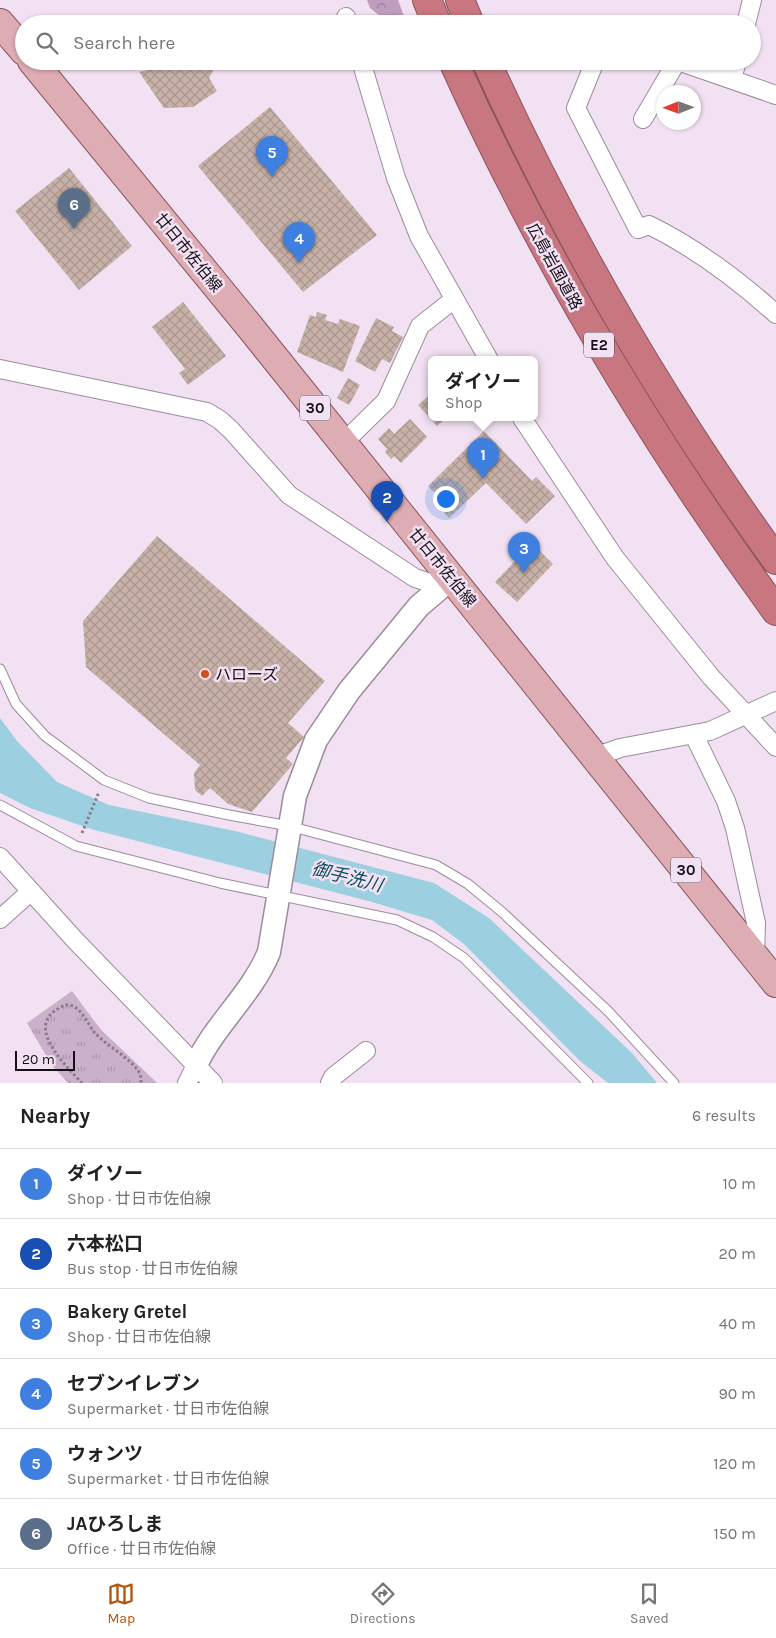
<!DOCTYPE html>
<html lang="en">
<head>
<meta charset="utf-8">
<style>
  body { margin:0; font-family:Karla,"Noto Sans JP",sans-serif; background:#f6f6f6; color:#222 }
  .compass { position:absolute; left:656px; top:85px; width:45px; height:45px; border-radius:50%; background:#fff; box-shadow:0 1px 4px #0004; rotate:269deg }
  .scale { position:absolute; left:15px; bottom:12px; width:60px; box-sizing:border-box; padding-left:5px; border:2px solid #161016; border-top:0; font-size:14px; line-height:18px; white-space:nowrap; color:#161016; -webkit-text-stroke:4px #f2e1f2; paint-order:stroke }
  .you { position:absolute; left:445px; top:498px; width:18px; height:18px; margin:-12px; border:4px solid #fff; border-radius:50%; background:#1a73e8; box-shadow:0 0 0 8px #1a73e833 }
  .badge { display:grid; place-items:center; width:32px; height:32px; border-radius:50%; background:#b45309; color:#fff; font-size:16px; font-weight:700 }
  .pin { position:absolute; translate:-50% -41px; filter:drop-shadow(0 1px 2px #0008) }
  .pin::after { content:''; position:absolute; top:26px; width:18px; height:15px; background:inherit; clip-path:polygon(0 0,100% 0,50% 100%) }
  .popup { position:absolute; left:428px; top:356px; width:110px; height:65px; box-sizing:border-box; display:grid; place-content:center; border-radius:8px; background:#fff; filter:drop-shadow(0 1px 4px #0005); font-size:16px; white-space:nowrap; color:#767676 }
  .popup b { font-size:19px; color:#222 }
  .popup::after { content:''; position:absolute; left:50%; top:100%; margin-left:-10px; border:10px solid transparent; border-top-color:#fff }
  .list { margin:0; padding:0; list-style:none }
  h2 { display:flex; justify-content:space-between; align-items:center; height:65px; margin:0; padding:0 20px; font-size:21px }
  h2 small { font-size:16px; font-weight:400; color:#767676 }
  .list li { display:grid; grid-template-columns:32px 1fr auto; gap:15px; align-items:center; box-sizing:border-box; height:70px; padding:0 20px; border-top:1px solid #e0e0e0 }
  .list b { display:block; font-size:19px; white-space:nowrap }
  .list p { margin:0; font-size:16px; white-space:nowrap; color:#767676 }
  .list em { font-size:16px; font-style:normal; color:#767676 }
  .icon { flex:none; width:28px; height:28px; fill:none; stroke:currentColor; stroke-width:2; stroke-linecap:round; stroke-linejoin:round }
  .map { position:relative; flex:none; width:776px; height:1083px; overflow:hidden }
  .search { position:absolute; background:#fff; box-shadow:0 1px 4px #0004; left:15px; right:15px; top:15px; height:55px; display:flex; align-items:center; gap:12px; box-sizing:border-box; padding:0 18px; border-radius:28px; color:#767676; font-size:19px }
  .sheet { height:485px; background:#fff }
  nav { display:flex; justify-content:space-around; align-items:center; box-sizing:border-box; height:70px; border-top:1px solid #e0e0e0; background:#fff; font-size:14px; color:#767676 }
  nav a { display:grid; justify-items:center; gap:2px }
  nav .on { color:#b45309 }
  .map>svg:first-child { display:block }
</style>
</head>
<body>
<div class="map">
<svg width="776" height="1083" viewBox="0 0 776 1083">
  <defs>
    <pattern id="forest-crowns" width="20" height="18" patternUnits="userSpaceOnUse" patternTransform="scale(1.25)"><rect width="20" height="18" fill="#be9ebe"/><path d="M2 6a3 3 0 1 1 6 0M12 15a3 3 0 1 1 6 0" fill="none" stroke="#997f99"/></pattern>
    <pattern id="park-tufts" width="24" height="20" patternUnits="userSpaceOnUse" patternTransform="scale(1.25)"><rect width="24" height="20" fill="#cab0ca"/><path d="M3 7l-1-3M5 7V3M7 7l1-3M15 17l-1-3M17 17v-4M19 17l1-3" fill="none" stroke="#ad96ad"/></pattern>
    <pattern id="building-cross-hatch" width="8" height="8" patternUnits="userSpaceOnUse" patternTransform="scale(1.25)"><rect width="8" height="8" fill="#c7b1a8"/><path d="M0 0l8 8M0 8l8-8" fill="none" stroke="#aa9790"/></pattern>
  </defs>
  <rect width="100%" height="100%" fill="#f2e1f2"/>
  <path fill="url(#forest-crowns)" d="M367,0H398L407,24H390L370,8Z"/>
  <path fill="url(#park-tufts)" d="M72,991L101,1030L157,1083H68L51,1064L27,1023Z"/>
  <path fill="#cab0ca" d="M73,994L101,1030L157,1083H154C137,1069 68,1016 73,994Z"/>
  <path fill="#9ccfdf" d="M0,718L17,741L57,782L109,805L235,831L434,883L489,918L632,1053L657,1083H608L580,1061L464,944L432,920L372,902L91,829L30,808L0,793Z"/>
  <path fill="url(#building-cross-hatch)" d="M190,61H209L214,69L209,78L217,91L193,107L164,108L139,72Z
    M270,107L377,235L303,292L198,166Z
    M69,168L132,246L79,290L15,211Z
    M183,302L226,356L188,385L179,373L185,369L152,327Z
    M317,312L327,315L325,320L338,324L340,319L360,326L343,372L297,352L310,315L316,317Z
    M376,318L394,327L392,331L403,337L390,363L382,359L375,372L355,361Z
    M348,378L360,385L349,405L337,398Z
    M432,393V418H446L437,426L418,405Z
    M410,419L427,437L401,463L394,456L391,459L385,452L387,449L378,439L389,428L394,434Z
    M484,431L532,481L536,477L555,496L526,524L486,483L449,518L439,507L444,502L428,486Z
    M157,536L325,681L288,723L304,737L286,758L293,764L252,812L228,804L210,788L202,796L195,790L194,773L200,765L86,667L83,621Z
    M532,543L553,564L517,602L495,582Z"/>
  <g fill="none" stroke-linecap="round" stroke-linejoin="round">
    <defs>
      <path id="service" d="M0,669L16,704L45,736L104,780L149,798L229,815L289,826L436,865L468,884L502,912L608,1011L674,1083
        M0,805L76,846L220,883L397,920L433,937L464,958L588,1083"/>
      <path id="minor" d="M346,17L348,24
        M746,24L752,0
        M361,61L396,178L419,236L489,360
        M595,61L576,108L638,229L649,225C696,248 737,279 776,314
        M678,61L776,95
        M732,79L737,61
        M643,119L677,61
        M0,369L207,412L220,420L231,430L289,495L415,578L440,586
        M522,418L615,558L711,677L776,747
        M343,443L386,401L420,326L453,300
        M694,735L726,801L735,828L756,923L755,957
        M595,757L620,748L710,731L776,701
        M0,857L74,939L213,1083
        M0,919L30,892
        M187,1083L196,1065
        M330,1083L333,1077L366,1051"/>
      <path id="tertiary" d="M196,1065C215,1024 252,994 269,952L295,796L316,740L349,691L419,606L452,578"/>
      <path id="primary" d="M0,23L24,51
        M32,61L250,327L776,983"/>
      <path id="motorway" d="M427,0L437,24
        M460,0L470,24
        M453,61C541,256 650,438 776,611
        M486,61C566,237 663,404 776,560"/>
    </defs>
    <use href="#service" stroke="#9c8c9b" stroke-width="11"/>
    <use href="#minor" stroke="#9c8c9b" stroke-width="20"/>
    <use href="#tertiary" stroke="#9c8c9b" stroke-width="25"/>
    <use href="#primary" stroke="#8a535b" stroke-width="30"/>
    <use href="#motorway" stroke="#8a535b" stroke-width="30"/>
    <path stroke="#887c88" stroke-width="3" stroke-dasharray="2.5 2.5" stroke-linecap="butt" d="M82,833L99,792
      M82,1083C69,1069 29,1032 53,1012C58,1009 63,1004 70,1005C82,1008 88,1025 95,1033C108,1047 128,1056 139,1072C141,1075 141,1079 141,1083"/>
    <use href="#service" stroke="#fff" stroke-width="9"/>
    <use href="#minor" stroke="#fff" stroke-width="18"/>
    <use href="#tertiary" stroke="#fff" stroke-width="22"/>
    <use href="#primary" stroke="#deadb3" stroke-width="28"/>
    <use href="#motorway" stroke="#c87780" stroke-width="28"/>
  </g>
  <circle fill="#d54d1c" stroke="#f2e1f2" stroke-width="2" cx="205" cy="674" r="5"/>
  <g text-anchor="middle" stroke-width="5" stroke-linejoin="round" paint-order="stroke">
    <g fill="#f2e1f2" stroke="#584f58" stroke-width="1">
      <rect x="584" y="332.5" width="30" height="25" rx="4"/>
      <rect x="300" y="395.5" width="30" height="25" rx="4"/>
      <rect x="671" y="857.5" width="30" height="25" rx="4"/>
    </g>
    <g font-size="15" font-weight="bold" fill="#161016">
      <text x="599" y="350">E2</text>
      <text x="315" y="413">30</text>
      <text x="686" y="875">30</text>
    </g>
    <g font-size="16" fill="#161016" stroke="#f2e1f2">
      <text transform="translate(189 252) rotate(51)" y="6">廿日市佐伯線</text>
      <text transform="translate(555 266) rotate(61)" y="6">広島岩国道路</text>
      <text transform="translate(443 567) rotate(51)" y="6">廿日市佐伯線</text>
    </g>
    <g font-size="16" fill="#161016" stroke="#f2e1f2" text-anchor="start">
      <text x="215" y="680">ハローズ</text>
    </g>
    <g font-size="18" font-style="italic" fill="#044e5f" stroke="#f2e1f2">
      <text transform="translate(347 877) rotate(14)" y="6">御手洗川</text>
    </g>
  </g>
</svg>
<svg class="compass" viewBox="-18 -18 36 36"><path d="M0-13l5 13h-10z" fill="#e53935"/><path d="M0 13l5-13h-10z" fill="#767676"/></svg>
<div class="scale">20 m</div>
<div class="you"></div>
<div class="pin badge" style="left:483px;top:479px;background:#3f7fe0">1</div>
<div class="popup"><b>ダイソー</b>Shop</div>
<div class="pin badge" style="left:387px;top:522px;background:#1a4fb4">2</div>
<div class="pin badge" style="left:524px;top:573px;background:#3f7fe0">3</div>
<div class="pin badge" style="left:299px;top:263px;background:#3f7fe0">4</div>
<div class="pin badge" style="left:272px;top:177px;background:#3f7fe0">5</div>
<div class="pin badge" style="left:74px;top:229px;background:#5c6f8a">6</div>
<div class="search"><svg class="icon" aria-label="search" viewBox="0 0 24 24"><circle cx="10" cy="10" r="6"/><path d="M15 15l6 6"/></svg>Search here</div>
</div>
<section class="sheet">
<h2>Nearby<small>6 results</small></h2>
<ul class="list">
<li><span class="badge" style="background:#3f7fe0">1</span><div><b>ダイソー</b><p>Shop · 廿日市佐伯線</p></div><em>10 m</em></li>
<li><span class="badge" style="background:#1a4fb4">2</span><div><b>六本松口</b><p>Bus stop · 廿日市佐伯線</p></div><em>20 m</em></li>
<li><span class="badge" style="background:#3f7fe0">3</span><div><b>Bakery Gretel</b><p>Shop · 廿日市佐伯線</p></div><em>40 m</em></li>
<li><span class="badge" style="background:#3f7fe0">4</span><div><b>セブンイレブン</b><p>Supermarket · 廿日市佐伯線</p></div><em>90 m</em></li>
<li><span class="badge" style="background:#3f7fe0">5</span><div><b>ウォンツ</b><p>Supermarket · 廿日市佐伯線</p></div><em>120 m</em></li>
<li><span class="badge" style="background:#5c6f8a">6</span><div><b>JAひろしま</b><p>Office · 廿日市佐伯線</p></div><em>150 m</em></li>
</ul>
</section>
<nav>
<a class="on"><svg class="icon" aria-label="map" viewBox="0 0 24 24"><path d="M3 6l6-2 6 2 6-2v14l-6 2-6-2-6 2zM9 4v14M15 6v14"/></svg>Map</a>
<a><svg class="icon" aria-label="directions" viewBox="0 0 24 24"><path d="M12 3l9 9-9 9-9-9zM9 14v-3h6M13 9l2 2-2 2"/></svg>Directions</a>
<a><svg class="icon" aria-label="saved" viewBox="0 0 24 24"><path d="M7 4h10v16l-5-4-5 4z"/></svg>Saved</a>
</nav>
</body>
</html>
